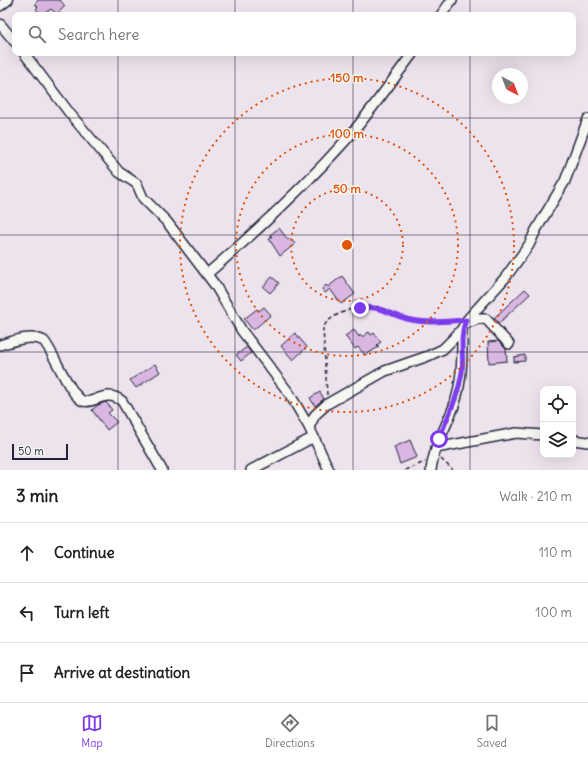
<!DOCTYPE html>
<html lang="en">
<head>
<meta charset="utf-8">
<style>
  body { margin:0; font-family:Delius,sans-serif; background:#f6f6f6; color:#222 }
  .controls { position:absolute; right:12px; bottom:12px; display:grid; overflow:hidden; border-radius:8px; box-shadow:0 4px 16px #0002 }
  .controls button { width:36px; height:36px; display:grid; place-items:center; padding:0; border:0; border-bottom:1px solid #e0e0e0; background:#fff; color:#222; font:20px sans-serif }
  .compass { position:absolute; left:492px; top:68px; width:36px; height:36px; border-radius:50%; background:#fff; box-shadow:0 4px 16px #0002; rotate:138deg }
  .scale { position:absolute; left:12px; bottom:10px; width:56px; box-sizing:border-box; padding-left:4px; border:2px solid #22223b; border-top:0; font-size:11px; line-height:14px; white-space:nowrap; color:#22223b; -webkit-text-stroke:3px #f6f6f2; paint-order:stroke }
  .stop { position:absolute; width:12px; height:12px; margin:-9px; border:3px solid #7c3aed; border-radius:50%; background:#fff }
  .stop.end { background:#7c3aed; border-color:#fff; box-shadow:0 1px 4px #0008 }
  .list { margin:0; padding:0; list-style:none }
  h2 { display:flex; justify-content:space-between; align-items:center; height:52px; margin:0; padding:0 16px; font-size:17px }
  h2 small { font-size:13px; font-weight:400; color:#767676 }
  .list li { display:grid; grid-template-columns:26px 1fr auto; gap:12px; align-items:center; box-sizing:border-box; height:60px; padding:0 16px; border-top:1px solid #e0e0e0 }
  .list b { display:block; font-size:15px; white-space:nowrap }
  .list em { font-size:13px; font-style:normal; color:#767676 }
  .icon { flex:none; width:22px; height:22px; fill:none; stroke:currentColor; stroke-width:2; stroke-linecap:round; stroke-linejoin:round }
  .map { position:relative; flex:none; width:588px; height:470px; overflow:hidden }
  .search { position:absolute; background:#fff; box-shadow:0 4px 16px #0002; left:12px; right:12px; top:12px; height:44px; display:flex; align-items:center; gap:10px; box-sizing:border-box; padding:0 14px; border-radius:8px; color:#767676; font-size:15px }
  .sheet { height:232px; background:#fff }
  nav { display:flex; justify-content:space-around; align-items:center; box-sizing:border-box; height:56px; border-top:1px solid #e0e0e0; background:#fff; font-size:11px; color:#767676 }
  nav a { display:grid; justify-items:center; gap:2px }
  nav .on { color:#7c3aed }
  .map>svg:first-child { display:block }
</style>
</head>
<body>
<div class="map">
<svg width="588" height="470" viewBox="0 0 588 470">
  <rect width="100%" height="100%" fill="#ede3ed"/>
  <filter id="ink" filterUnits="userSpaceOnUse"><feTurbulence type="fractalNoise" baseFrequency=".025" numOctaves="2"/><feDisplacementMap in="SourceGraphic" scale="8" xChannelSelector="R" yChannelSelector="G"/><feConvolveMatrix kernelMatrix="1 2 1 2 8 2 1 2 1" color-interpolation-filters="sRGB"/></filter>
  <g filter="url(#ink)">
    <path fill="#d9b7e2" stroke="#22223b" d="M38,0H60L65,6L57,14L51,9L42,15L36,9L38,7L35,4Z
      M279,228L288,240L290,238L295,244L280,256L269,239L272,237L270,235Z
      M342,276L355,294L341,304L330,289L325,293L322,289L326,285L328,287Z
      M272,277L279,283L270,293L263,287Z
      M525,289L530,294L499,323L494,318Z
      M264,307L271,315L253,330L244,319L257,309L259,311Z
      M354,330L359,337L360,335L362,337L369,332L371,335L374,333L381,342L377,345L379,347L365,355L358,347L355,349L345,336Z
      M295,333L307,347L293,360L281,346Z
      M498,341L506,349L507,361L489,363L488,342Z
      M247,347L251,353L241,361L236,355Z
      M525,355V361L514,362V357Z
      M155,364L160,372L136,388L130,380Z
      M320,392L324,399L315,406L310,398Z
      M106,402L112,410L108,413L117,422L107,430L92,410L98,405Z
      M410,440L417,457L400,464L394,447Z"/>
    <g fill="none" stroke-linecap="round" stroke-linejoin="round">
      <defs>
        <path id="minor" d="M0,6L8,0
          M441,15L452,0
          M0,24L15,42
          M24,53L71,115L119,172L137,184L143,198L167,222L215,285L242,331L289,393L309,427L329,470
          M207,274C256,232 303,188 346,140C370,113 391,82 413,53
          M465,324L478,319H486L509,344
          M0,345C13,341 31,334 44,341C54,353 70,396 83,401C94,405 105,388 122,401L162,470
          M309,427L315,415L327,404L385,371L428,356L443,349L453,339L462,329L467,320L505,278L529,245L536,230L565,181L588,119
          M573,440L588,442
          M436,448L516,433L543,435
          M251,470L314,437
          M431,470C434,447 446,427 454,406C463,380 462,355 462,329"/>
      </defs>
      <use href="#minor" stroke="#22223b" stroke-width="12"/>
      <path stroke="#22223b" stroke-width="1.5" stroke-dasharray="4 3" stroke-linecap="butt" d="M327,395L323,328C330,312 365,303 381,308C392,312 402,318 413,320C428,323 442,322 457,321
        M441,459L453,470
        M405,470L425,462"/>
      <use href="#minor" stroke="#f6f6f2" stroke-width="9"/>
    </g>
  </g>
  <g fill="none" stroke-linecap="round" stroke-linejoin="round" filter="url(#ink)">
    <path stroke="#7c3aed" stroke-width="5" d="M360,308C382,305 391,316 411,320C429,324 448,321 466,320C459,336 464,354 462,372C458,398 448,415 439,439"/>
  </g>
  <path fill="none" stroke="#22223b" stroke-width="1" stroke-opacity="0.55" d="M118,0V15M235,0V15M353,0V15M470,0V15M118,53V470M235,53V470M353,53V470M470,53V470M0,118H588M0,235H588M0,352H588"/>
  <g fill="none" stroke="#de560e" stroke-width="2" stroke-dasharray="2 4">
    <circle cx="347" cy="245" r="56"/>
    <circle cx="347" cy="245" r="111"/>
    <circle cx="347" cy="245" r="167"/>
  </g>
  <circle cx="347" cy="245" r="6" fill="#de560e" stroke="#f6f6f2" stroke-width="2"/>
  <g font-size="12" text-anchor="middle" font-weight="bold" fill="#de560e" stroke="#f6f6f2" stroke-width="3" stroke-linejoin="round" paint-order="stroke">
    <text x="347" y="82">150 m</text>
    <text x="347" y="138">100 m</text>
    <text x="347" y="193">50 m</text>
  </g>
</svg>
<div class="controls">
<button><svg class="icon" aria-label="locate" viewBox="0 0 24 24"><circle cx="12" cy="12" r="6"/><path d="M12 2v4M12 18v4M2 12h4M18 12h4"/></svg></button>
<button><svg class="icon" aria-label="layers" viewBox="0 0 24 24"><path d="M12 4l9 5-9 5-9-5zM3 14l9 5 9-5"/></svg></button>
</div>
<svg class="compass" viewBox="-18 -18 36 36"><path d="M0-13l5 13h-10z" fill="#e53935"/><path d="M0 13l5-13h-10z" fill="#767676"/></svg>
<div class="scale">50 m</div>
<div class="stop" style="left:439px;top:439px"></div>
<div class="stop end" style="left:360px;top:308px"></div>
<div class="search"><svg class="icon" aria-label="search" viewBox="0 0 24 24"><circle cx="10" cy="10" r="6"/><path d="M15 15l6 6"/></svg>Search here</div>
</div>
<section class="sheet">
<h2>3 min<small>Walk · 210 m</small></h2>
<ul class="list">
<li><svg class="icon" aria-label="ahead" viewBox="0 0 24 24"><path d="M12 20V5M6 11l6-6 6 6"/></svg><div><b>Continue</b></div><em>110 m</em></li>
<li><svg class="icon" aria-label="left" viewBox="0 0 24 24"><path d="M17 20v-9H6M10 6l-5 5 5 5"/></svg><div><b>Turn left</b></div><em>100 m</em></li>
<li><svg class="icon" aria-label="arrive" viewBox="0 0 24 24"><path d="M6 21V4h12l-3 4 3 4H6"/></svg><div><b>Arrive at destination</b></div></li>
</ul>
</section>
<nav>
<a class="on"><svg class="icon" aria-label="map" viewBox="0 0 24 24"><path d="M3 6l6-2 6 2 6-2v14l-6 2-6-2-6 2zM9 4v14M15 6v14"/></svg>Map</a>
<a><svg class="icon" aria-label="directions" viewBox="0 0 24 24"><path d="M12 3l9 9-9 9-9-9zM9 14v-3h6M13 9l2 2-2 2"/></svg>Directions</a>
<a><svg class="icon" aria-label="saved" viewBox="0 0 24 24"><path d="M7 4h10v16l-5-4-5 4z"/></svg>Saved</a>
</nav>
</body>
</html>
